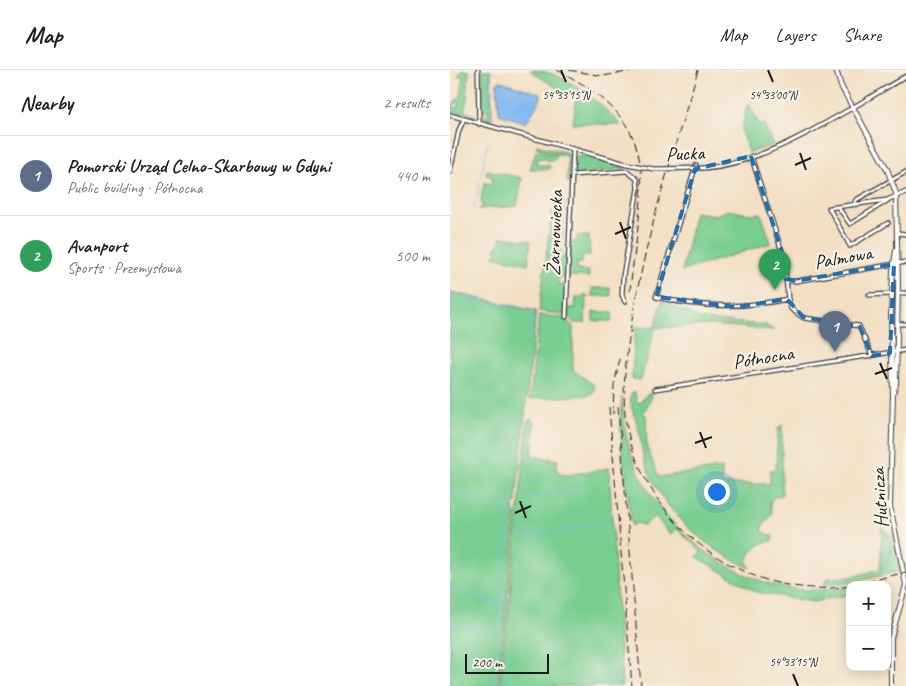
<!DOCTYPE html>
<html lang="en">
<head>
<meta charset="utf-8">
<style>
  body { margin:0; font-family:Caveat,sans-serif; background:#f6f6f6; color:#202124 }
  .controls { position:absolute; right:15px; bottom:15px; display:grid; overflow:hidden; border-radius:10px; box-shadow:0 2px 12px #0003 }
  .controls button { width:45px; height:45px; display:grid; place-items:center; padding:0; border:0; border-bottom:1px solid #e0e0e0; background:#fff; color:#202124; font:25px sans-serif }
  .scale { position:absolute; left:15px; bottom:12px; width:84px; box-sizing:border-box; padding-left:5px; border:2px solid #1c1c1c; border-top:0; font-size:14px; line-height:18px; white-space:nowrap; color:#1c1c1c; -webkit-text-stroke:4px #f7f3e8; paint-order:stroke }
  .you { position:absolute; left:266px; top:421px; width:18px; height:18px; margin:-12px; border:4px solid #fff; border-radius:50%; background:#1a73e8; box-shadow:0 0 0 8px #1a73e833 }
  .badge { display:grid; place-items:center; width:32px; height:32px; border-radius:50%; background:#b45309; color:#fff; font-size:16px; font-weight:700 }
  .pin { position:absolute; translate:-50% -41px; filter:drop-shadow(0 1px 2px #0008) }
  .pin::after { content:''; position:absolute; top:26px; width:18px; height:15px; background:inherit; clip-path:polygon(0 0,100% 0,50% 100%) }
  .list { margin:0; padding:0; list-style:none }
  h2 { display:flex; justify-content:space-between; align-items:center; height:65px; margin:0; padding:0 20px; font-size:21px }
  h2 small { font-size:16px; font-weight:400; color:#757577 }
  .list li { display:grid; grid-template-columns:32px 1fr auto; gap:15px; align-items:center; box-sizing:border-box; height:80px; padding:0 20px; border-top:1px solid #e0e0e0 }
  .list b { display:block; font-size:19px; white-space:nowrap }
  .list p { margin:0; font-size:16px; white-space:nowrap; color:#757577 }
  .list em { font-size:16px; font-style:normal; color:#757577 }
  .map { position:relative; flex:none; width:456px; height:616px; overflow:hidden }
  header { display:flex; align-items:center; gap:30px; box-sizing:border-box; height:70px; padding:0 25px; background:#fff; border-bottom:1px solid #e0e0e0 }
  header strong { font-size:24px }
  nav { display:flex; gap:28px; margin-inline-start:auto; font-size:18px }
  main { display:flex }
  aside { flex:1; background:#fff }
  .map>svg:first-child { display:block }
</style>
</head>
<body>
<header>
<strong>Map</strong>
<nav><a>Map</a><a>Layers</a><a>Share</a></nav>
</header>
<main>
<aside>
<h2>Nearby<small>2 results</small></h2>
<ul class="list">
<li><span class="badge" style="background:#5c6f8a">1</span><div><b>Pomorski Urząd Celno-Skarbowy w Gdyni</b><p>Public building · Północna</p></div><em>440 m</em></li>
<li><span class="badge" style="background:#2e9e5b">2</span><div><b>Avanport</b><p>Sports · Przemysłowa</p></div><em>500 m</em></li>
</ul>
</aside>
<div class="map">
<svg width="456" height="616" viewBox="0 0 456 616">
  <rect width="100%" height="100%" fill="#f7f3e8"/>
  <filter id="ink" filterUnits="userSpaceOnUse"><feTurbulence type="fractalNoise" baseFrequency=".02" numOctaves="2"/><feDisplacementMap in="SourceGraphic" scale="10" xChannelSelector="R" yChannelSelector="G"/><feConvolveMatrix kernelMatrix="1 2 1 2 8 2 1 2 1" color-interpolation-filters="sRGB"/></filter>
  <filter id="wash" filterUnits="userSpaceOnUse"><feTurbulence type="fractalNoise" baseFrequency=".0096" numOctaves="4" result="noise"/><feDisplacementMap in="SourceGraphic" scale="20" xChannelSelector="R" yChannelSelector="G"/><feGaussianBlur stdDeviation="1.12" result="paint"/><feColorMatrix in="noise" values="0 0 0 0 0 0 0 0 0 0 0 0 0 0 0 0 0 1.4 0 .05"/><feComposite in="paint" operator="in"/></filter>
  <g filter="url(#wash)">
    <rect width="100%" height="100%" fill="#f3dfc3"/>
    <path fill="#78cd90" stroke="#4a7456" d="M12,0L19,1L16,24L18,25L14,41L27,47H21L0,41L2,34L4,33L3,37L7,38L9,34L4,32L11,27L13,8L8,7Z
      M32,0H41L42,53L34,48L33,41L35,48L38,49V41L33,39Z
      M80,0C113,0 149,31 171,55L123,53L126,31Z
      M299,34L310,56L314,54L323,75L301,82H298L291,61L297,36Z
      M86,75L118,83L120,113L117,112L118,90L116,86L88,79Z
      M86,81L106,85V88L98,91L96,88L87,89V95H99L100,99H80Z
      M131,85L171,96L175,99L127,104L124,101L125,87Z
      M37,100L72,108L67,136L29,139L32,136L31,129L34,113L42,114L43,107L36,105Z
      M106,130L114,131L111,185L117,186V207H109L108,215H117L115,245H113L89,241L102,141L105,142Z
      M278,140L300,144L311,143L321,173L232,201L245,142L266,145Z
      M127,166H139L140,185H133L132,193H127V200L139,201V207L119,206L120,171L127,172Z
      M51,167L81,171L78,194L43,186L47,184L45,178L49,175Z
      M142,218H160L161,226H142Z
      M0,222L86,241L66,431L63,439L66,444L48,616H0Z
      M134,225L140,227H136L135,253H124L117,246L118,238H125L126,227H133Z
      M212,231L253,250L317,255V257L324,260L260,255L205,258L191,310L182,309L185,257H205Z
      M143,242H162V251H143Z
      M89,245L113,248L123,256V300L144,315V322L139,325L80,329Z
      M185,322L187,332L190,333L196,325L204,322L193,344L196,345L197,378L209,407L272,398V414H320V400L326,399L328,358L332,355V425L324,427L320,432L322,444L312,457L313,462L323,466L322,471C310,472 300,480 297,491L300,498C254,478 211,441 195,391C192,382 191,371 189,361C186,348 179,337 181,324Z
      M172,327C173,342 174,357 178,372C194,438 253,492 317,513C344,522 372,521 400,517V524L363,532L306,522L247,487L251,481L227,459L220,465L205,446L194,455L186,453L182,456L176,417L170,352Z
      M81,349L85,353L82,386L108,390L106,398L109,404L118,405L159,398L172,616H50L78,351Z
      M432,457L436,461L438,470L439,462L441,483L443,461L451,501L394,514H374L377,508L401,507L430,499Z"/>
    <path fill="#80b8f0" stroke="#4e6a86" d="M51,11L91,24V28L76,53L49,44L47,12Z"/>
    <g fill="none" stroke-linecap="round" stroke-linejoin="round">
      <path stroke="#80b8f0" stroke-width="1" d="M39,0L41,53
        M31,106L38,71
        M27,127L30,112
        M24,140L25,132
        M0,223L83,242L80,267
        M0,423L60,438
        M77,429L134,419
        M73,467L161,451
        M0,520L50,534
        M0,552L37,561
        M43,616L60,441
        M53,616L54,606
        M146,616L162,610"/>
    </g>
  </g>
  <g filter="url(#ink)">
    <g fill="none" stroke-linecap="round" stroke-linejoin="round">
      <defs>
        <path id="minor" d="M28,0L29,54
          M0,45L177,94
          M301,86L334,188L338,229L341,239L354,248L409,256L422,286
          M246,95L206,227C249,238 294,238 338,229
          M253,98C316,95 401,38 456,6
          M0,102L9,60L14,49
          M122,105L177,101L187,109L188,118L173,206L172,225L175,232
          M404,134L406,130L456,102
          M388,137L400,154L437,131
          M438,153L400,176L379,138L437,130L456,122
          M447,163L456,164
          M336,211H346L456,192
          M448,223H456
          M419,225L442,224
          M116,247L123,80
          M448,254H456
          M205,319L456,280"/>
        <path id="major" d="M386,0L391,16L437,99L446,123L448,215L446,315L443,323
          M441,616V568L456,515L440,436L443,324L441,246L443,201L446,180"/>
      </defs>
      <use href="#minor" stroke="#3c3935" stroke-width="5.5"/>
      <use href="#major" stroke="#3c3935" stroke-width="6"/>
      <use href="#minor" stroke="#fff" stroke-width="3"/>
      <use href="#major" stroke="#fff" stroke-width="4"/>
      <path stroke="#1c1c1c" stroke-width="1" stroke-dasharray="8 4" stroke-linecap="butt" d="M107,0C221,57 190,117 180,221
        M119,0L153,6L188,0
        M248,0C224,81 197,161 183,244C177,280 171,317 176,353C185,404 216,450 257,480C298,510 349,524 400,516
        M168,336L191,616
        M159,337L182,616
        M163,344L164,315L171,285
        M405,515L456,502"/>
      <defs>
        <path id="minor-bridge" d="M177,94L204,99L253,98"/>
      </defs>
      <use href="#minor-bridge" stroke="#3c3935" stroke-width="5.5" stroke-linecap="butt"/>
      <use href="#minor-bridge" stroke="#fff" stroke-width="3"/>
    </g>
  </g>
  <path fill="none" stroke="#1f6fb2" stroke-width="4" stroke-dasharray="10 6" stroke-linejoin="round" d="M301,86L334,188L336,209L346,211L444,194L440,283L422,286L410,257L353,247L337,229L287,237L206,227L245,99Z"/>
  <path fill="none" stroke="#1c1c1c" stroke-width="2" d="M111,0L116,12M318,0L323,12M350,83L356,100M345,95L361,88M170,152L176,169M165,164L181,157M430,293L437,309M425,304L442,298M250,362L256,378M245,373L262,367M70,431L76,448M65,443L81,436M343,604L348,616"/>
  <g text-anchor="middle" stroke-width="4.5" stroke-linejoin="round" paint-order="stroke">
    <g font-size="20" fill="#1c1c1c" stroke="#f7f3e8">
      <text transform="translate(235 83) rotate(-2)" y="7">Pucka</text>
      <text transform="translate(104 163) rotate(-88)" y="7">Żarnowiecka</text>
      <text transform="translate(393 187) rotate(-10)" y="7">Palmowa</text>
      <text transform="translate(313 287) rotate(-9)" y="7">Północna</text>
      <text transform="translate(429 428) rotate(-94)" y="7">Hutnicza</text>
    </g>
  </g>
  <g font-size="12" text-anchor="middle" fill="#1c1c1c" stroke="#f7f3e8" stroke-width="4.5" stroke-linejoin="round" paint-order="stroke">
    <text x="116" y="29">54°33'15"N</text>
    <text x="323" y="29">54°33'00"N</text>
    <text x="343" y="596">54°33'15"N</text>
  </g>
</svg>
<div class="controls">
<button>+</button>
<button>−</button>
</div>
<div class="scale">200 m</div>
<div class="you"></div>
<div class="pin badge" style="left:385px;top:282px;background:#5c6f8a">1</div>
<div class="pin badge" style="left:325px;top:220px;background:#2e9e5b">2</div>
</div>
</main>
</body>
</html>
